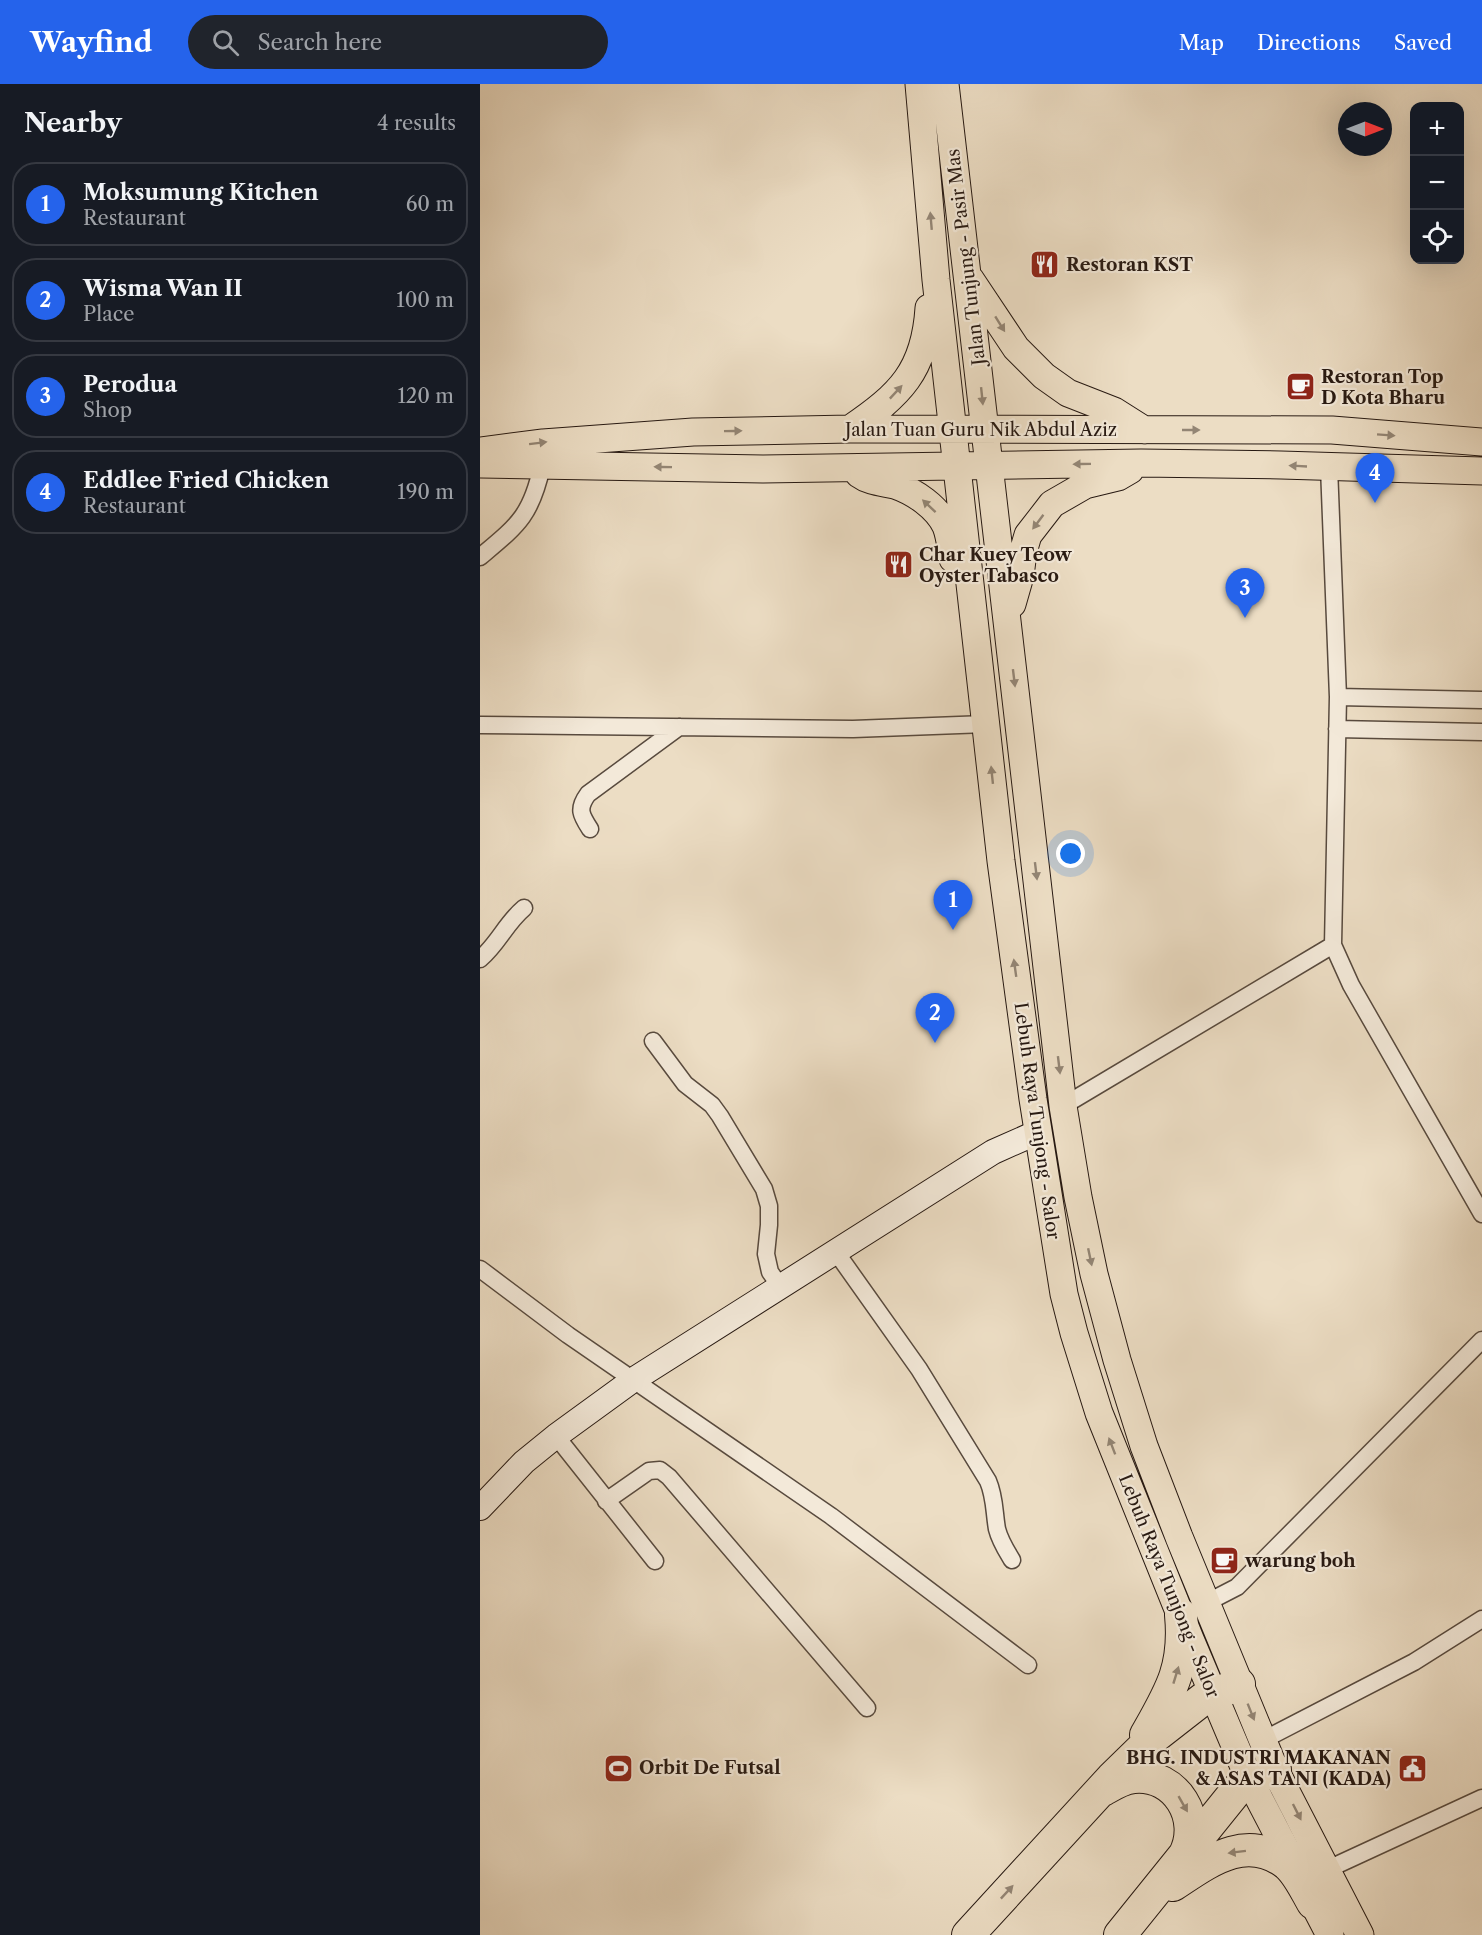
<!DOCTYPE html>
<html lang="en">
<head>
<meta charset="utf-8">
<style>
  body { margin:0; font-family:"Libre Caslon Text",serif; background:#20242c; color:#f1f3f6 }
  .controls { position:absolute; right:18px; top:18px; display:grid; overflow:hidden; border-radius:12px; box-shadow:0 6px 24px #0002 }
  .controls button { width:54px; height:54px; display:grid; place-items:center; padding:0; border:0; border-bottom:2px solid #363941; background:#171b24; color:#f1f3f6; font:30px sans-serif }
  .compass { position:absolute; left:858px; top:18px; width:54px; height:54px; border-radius:50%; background:#171b24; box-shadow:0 6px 24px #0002; rotate:90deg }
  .you { position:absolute; left:591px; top:770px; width:21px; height:21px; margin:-15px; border:4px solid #fff; border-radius:50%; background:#1a73e8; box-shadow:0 0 0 9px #1a73e833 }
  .badge { display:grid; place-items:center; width:39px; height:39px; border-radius:50%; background:#2563eb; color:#fff; font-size:20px; font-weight:700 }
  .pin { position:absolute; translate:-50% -50px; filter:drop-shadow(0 2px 3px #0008) }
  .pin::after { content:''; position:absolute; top:32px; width:21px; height:18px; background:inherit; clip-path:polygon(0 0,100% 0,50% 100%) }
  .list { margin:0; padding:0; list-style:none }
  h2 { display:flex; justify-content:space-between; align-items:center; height:78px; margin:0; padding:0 24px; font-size:26px }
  h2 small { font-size:20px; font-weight:400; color:#9ea1a6 }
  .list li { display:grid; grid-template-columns:39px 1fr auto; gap:18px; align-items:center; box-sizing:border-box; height:84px; margin:0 12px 12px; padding:0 12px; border:2px solid #363941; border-radius:24px }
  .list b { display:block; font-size:22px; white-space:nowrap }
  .list p { margin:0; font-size:20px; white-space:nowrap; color:#9ea1a6 }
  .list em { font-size:20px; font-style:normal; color:#9ea1a6 }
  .icon { flex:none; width:33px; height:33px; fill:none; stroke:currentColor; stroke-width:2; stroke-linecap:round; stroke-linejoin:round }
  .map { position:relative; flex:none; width:1002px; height:1851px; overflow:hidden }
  header { display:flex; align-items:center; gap:36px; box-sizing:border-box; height:84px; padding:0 30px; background:#2563eb; color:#fff }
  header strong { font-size:28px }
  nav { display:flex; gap:33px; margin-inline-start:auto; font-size:21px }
  .search { width:420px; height:54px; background:#20242c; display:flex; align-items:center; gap:15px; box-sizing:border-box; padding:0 21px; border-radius:33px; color:#9ea1a6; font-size:22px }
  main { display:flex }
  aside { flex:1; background:#171b24 }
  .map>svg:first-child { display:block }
</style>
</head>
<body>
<header>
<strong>Wayfind</strong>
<div class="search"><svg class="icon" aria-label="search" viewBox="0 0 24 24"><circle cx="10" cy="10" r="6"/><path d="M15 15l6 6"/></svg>Search here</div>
<nav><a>Map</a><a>Directions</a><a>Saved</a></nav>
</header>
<main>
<aside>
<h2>Nearby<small>4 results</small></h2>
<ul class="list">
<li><span class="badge">1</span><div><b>Moksumung Kitchen</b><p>Restaurant</p></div><em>60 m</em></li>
<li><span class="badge">2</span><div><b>Wisma Wan II</b><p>Place</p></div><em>100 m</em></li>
<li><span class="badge">3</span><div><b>Perodua</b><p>Shop</p></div><em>120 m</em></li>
<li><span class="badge">4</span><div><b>Eddlee Fried Chicken</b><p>Restaurant</p></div><em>190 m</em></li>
</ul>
</aside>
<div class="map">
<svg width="1002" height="1851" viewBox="0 0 1002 1851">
  <rect width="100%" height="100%" fill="#ecddc4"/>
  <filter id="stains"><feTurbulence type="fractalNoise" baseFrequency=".00333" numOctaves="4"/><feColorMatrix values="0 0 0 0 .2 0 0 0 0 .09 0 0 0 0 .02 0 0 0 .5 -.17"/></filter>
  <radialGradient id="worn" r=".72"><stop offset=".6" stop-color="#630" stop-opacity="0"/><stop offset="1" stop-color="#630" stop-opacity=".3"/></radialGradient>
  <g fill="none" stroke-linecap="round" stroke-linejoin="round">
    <defs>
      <path id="street" d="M849,383L858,613L853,861L871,901L1002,1130
        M0,473C38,441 51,432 62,382
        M858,613L1002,616
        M0,641L373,645L506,640
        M857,645L1002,648
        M110,745C101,731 97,725 108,710L199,643
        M0,875C18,860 26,839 44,824
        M173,957L205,1000L232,1021L240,1032L284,1105L289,1122V1141L286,1170L290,1188L300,1202
        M583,1022L853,861
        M356,1168L439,1285L508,1397C515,1413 514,1428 517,1445C520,1457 526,1466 532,1476
        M0,1185L88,1251L351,1432L548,1581
        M76,1352L175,1477
        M126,1417L169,1387L180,1386L189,1393L387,1624
        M726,1519L757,1503L1002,1256
        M783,1656L934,1578L1002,1535
        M846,1786L1002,1714"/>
      <path id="secondary" d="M0,1424L44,1378L76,1352L153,1296L513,1068L558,1048"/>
      <path id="primary" d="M439,0L456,196L521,777L553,1015L584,1210L594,1249L619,1329L710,1555L770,1697L850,1851
        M465,0L583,1022L598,1113L614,1190L637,1276L664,1362L699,1453L795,1686L880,1851
        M490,195L536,264L564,292L588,309L634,327L664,346
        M370,345C420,311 445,287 449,224
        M0,367L63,359L213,348L370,345L852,346L1002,358
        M1,380L283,385L661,379L801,381L1002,387
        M379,390C390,398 402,398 415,401C435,408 457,423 466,442C470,452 471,464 473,475
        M532,520L540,492L543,468L548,451L572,420L605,401L638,393L650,386"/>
      <path id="highway" d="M666,1651C691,1607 706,1583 701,1531
        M623,1706C633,1700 642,1694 654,1693C696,1689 724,1735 704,1772
        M693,1801C728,1778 766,1748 807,1780C818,1789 826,1807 833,1819
        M488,1851L632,1694L673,1654L723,1615L759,1600
        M640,1851L756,1707L764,1699L795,1686"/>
    </defs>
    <use href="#street" stroke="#584a3e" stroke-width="19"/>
    <use href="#secondary" stroke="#271912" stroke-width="26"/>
    <use href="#primary" stroke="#271912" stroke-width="29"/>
    <use href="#highway" stroke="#271912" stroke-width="34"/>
    <use href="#street" stroke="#f3e9d9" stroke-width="16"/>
    <use href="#secondary" stroke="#f3e9d9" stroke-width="24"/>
    <use href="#primary" stroke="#ecddc4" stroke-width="27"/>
    <use href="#highway" stroke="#ecddc4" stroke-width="32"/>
  </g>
  <defs><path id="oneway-solid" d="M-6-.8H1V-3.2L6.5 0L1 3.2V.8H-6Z" transform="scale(1.5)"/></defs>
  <g fill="#938574">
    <use href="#oneway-solid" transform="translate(451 137) rotate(-95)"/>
    <use href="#oneway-solid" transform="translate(520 240) rotate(58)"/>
    <use href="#oneway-solid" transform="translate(416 308) rotate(-47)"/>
    <use href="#oneway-solid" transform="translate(502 312) rotate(84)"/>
    <use href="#oneway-solid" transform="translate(711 346)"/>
    <use href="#oneway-solid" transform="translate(253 347) rotate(-1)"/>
    <use href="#oneway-solid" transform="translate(906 351) rotate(4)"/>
    <use href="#oneway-solid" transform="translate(58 359) rotate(-7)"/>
    <use href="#oneway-solid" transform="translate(602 380) rotate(179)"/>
    <use href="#oneway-solid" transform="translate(818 382) rotate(-177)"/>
    <use href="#oneway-solid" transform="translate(183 383) rotate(-179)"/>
    <use href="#oneway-solid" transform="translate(449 422) rotate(-137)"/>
    <use href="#oneway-solid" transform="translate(558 438) rotate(127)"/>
    <use href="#oneway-solid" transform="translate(534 594) rotate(83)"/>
    <use href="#oneway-solid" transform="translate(512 691) rotate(-96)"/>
    <use href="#oneway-solid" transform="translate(556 787) rotate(83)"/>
    <use href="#oneway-solid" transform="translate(535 884) rotate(-98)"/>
    <use href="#oneway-solid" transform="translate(579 981) rotate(83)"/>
    <use href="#oneway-solid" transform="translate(610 1173) rotate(78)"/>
    <use href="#oneway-solid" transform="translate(632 1362) rotate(-111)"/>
    <use href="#oneway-solid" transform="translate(696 1591) rotate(-73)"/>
    <use href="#oneway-solid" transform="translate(771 1628) rotate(68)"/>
    <use href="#oneway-solid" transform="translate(703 1720) rotate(60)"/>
    <use href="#oneway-solid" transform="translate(817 1728) rotate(63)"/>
    <use href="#oneway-solid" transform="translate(757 1768) rotate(173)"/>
    <use href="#oneway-solid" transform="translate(527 1808) rotate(-47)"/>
  </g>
  <defs>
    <symbol id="restaurant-square" viewBox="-11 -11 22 22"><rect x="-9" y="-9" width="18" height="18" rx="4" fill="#8f2418" stroke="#f3e9d9"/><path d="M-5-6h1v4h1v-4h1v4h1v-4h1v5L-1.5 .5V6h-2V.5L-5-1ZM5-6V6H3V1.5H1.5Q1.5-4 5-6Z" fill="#fff"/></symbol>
    <symbol id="cafe-square" viewBox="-11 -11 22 22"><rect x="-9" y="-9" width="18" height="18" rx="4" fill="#8f2418" stroke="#f3e9d9"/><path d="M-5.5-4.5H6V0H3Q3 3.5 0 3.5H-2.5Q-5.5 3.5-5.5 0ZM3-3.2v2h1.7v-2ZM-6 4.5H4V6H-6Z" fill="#fff"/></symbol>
    <symbol id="stadium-square" viewBox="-11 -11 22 22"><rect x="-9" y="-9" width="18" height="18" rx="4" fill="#8f2418" stroke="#f3e9d9"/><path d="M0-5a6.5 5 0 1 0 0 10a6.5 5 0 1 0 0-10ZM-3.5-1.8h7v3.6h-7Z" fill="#fff"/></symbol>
    <symbol id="civic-square" viewBox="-11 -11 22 22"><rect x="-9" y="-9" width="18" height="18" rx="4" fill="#8f2418" stroke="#f3e9d9"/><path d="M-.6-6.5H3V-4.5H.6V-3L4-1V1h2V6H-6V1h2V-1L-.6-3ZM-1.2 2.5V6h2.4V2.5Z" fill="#fff"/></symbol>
  </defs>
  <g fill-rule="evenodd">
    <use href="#restaurant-square" x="548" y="164" width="33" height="33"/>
    <use href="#cafe-square" x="804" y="286" width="33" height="33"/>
    <use href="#restaurant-square" x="402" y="464" width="33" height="33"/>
    <use href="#cafe-square" x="728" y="1460" width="33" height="33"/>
    <use href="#stadium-square" x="122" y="1668" width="33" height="33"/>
    <use href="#civic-square" x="916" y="1668" width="33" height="33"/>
  </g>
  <g text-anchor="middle" stroke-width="4.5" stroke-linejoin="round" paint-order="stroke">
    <g font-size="18" fill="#271912" stroke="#f3e9d9">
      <text transform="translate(486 173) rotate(-97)" y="6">Jalan Tunjung - Pasir Mas</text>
      <text x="501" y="352">Jalan Tuan Guru Nik Abdul Aziz</text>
      <text transform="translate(557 1037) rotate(82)" y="6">Lebuh Raya Tunjong - Salor</text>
      <text transform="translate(689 1502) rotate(68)" y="6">Lebuh Raya Tunjong - Salor</text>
    </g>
    <g font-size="18" font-weight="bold" fill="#271912" stroke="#f3e9d9" text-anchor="start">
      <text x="586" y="187">Restoran KST</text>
      <text x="841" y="299">Restoran Top<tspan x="841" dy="21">D Kota Bharu</tspan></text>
      <text x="439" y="477">Char Kuey Teow<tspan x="439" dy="21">Oyster Tabasco</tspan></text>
      <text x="765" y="1483">warung boh</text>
      <text x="911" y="1680" text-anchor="end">BHG. INDUSTRI MAKANAN<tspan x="911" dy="21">&amp; ASAS TANI (KADA)</tspan></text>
      <text x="159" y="1690">Orbit De Futsal</text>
    </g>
  </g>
  <rect width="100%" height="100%" filter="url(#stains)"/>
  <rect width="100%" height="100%" fill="url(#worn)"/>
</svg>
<div class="controls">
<button>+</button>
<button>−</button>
<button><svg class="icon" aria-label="locate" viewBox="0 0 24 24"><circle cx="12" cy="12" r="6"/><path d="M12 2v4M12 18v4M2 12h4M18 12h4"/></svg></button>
</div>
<svg class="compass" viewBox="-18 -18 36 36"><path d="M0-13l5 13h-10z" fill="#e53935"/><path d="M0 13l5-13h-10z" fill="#9ea1a6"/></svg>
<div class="you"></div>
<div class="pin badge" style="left:473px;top:846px">1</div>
<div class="pin badge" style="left:455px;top:959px">2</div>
<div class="pin badge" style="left:765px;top:534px">3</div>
<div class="pin badge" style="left:895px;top:419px">4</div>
</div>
</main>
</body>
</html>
